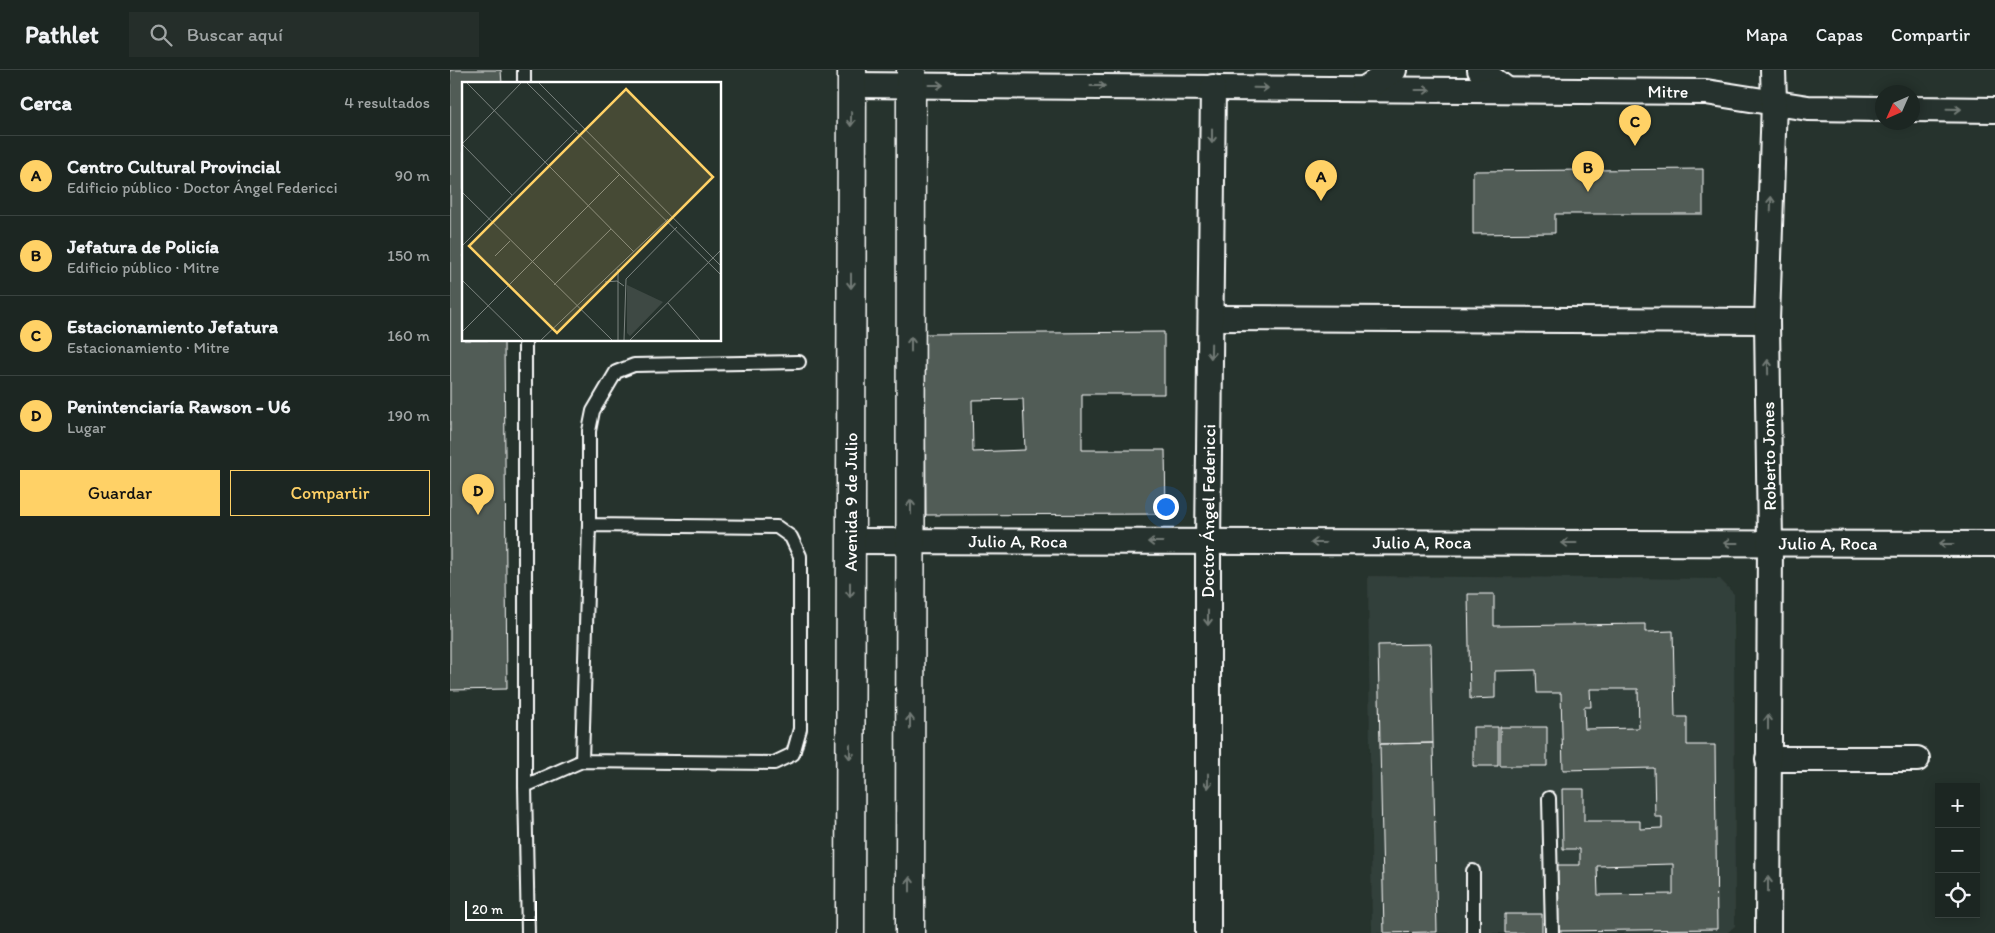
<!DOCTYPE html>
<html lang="es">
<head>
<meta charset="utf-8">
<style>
  body { margin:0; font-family:Itim,sans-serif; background:#252e2a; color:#f1f3f6 }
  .controls { position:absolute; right:15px; bottom:15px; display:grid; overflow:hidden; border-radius:0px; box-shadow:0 2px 12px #0003 }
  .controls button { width:45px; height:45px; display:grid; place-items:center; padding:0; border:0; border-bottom:1px solid #3a4340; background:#1c2622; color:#f1f3f6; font:25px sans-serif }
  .compass { position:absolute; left:1425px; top:15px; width:45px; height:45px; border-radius:50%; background:#1c2622; box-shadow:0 2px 12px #0003; rotate:225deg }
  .scale { position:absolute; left:15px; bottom:12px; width:72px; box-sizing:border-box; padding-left:5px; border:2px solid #fff; border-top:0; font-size:14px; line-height:18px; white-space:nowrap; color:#fff; -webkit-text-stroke:4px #26332d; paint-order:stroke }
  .you { position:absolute; left:715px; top:436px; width:18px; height:18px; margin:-12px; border:4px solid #fff; border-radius:50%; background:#1a73e8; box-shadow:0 0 0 8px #1a73e833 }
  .badge { display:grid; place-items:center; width:32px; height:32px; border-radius:50%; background:#ffd166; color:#111; font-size:16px; font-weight:700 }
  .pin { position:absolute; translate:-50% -41px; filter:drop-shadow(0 1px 2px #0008) }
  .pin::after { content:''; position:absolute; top:26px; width:18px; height:15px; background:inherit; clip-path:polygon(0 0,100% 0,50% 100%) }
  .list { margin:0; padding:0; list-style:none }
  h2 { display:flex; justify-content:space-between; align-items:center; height:65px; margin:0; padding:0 20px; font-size:21px }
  h2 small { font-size:16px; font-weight:400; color:#a0a5a5 }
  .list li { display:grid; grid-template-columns:32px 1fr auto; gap:15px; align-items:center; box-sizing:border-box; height:80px; padding:0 20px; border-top:1px solid #3a4340 }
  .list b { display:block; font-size:19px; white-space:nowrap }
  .list p { margin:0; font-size:16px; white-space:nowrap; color:#a0a5a5 }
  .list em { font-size:16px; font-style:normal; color:#a0a5a5 }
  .actions { display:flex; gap:10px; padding:15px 20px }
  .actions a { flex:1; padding:11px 0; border:1px solid #ffd166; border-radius:0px; text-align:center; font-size:18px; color:#ffd166 }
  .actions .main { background:#ffd166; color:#111 }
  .icon { flex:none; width:28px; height:28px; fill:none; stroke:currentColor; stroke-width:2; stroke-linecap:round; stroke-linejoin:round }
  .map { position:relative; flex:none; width:1545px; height:863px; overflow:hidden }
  header { display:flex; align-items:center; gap:30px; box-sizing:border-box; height:70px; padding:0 25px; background:#1c2622; border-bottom:1px solid #3a4340 }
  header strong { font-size:24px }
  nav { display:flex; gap:28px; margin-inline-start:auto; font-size:18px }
  .search { width:350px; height:45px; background:#252e2a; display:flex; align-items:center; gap:12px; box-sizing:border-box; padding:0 18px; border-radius:0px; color:#a0a5a5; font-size:19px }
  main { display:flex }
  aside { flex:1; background:#1c2622 }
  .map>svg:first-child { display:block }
</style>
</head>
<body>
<header>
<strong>Pathlet</strong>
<div class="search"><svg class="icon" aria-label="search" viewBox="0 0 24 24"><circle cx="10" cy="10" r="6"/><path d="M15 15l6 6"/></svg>Buscar aquí</div>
<nav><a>Mapa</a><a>Capas</a><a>Compartir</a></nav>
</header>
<main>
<aside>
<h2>Cerca<small>4 resultados</small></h2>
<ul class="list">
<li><span class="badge">A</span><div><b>Centro Cultural Provincial</b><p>Edificio público · Doctor Ángel Federicci</p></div><em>90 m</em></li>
<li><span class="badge">B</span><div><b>Jefatura de Policía</b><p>Edificio público · Mitre</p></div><em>150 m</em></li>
<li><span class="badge">C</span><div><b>Estacionamiento Jefatura</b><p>Estacionamiento · Mitre</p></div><em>160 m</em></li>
<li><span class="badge">D</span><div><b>Penintenciaría Rawson - U6</b><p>Lugar</p></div><em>190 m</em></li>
</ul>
<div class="actions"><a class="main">Guardar</a><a>Compartir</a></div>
</aside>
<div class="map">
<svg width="1545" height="863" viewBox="0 0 1545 863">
  <rect width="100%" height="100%" fill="#26332d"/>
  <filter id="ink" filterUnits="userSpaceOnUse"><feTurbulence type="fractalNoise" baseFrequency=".02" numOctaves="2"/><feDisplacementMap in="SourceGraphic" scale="10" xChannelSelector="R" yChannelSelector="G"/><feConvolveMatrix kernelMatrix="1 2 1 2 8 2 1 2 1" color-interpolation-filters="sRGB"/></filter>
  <g filter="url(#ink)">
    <path fill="#333f3a" d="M918,506L1270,509L1284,524L1285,856L1277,863H922Z"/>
    <path fill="#515c57" stroke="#fff" fill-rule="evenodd" d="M0,0H51L52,14H14V270H54L57,619L0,620Z
      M1253,99V144H1105V163L1023,164V101Z
      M714,262V324H632V380H715L716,444L476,445L475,264ZM573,329L575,380L523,382L522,330Z
      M1018,524H1044V556L1195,554V562L1223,561L1225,647H1237V675H1265L1267,859L1106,861L1105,795H1130V779H1113L1112,719H1134V751H1190V759L1212,758V747H1205L1204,698L1113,700L1111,623H1087L1086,600L1045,601V628L1020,629ZM1140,619H1188L1189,658L1135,659L1134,637H1141ZM1223,794V824L1148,825L1147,796Z
      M981,574L983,673L930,674L928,575Z
      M1023,657H1048V696H1023Z
      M1050,657H1097V696H1050Z
      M983,673L987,862L934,863L930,674Z
      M1055,844H1092V863H1055Z"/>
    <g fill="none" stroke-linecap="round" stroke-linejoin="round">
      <defs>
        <path id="lane" d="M74,0V14
          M75,270V716L78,863
          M132,691L324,693L343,684L350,659V486L341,467L327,457L139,455
          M75,716L132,691L139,455V361L143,341L166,302L184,295L349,292
          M1099,728L1102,863
          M1023,801V863"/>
        <g id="street">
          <path d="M1030,0L1057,20"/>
          <path id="s1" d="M402,15L1256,22L1358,38L1432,39"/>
          <path d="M914,19L944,0"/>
          <path d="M1462,39L1545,40"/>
          <path d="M761,248L1317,251"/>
          <path id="s2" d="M400,471L1545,474"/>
          <path d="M1318,689H1467"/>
          <path id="s3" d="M758,863V472L763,17"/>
          <path d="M1318,863L1320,473L1317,251L1324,31L1323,0"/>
        </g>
        <g id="secondary">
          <path id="s4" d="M400,863L402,0"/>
          <path d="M460,863L461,0"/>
        </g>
      </defs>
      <use href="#lane" stroke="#fff" stroke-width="16"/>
      <use href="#street" stroke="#fff" stroke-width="28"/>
      <use href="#secondary" stroke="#fff" stroke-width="31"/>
      <use href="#lane" stroke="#26332d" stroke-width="12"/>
      <use href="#street" stroke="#26332d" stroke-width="24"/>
      <use href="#secondary" stroke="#26332d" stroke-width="28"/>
    </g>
    <defs><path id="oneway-shaft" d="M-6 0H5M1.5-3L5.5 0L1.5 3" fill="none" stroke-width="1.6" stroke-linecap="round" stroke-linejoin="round" transform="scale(1.25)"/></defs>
    <g stroke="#727a76">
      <use href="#oneway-shaft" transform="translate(486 15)"/>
      <use href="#oneway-shaft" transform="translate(648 16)"/>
      <use href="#oneway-shaft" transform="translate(811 18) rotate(1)"/>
      <use href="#oneway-shaft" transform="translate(973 20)"/>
      <use href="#oneway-shaft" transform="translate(1504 39) rotate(1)"/>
      <use href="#oneway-shaft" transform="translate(401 49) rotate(91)"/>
      <use href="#oneway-shaft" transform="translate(762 66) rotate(90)"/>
      <use href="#oneway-shaft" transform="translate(1321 134) rotate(-88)"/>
      <use href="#oneway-shaft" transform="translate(401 211) rotate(90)"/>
      <use href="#oneway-shaft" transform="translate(461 274) rotate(-90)"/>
      <use href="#oneway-shaft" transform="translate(761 281) rotate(91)"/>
      <use href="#oneway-shaft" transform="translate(1318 297) rotate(-91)"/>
      <use href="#oneway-shaft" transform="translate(461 437) rotate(-90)"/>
      <use href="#oneway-shaft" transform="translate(705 472) rotate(180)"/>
      <use href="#oneway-shaft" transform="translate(868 473) rotate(-180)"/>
      <use href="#oneway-shaft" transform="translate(1119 473) rotate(180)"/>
      <use href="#oneway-shaft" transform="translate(1281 473) rotate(180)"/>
      <use href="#oneway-shaft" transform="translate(1496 474) rotate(-180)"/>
      <use href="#oneway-shaft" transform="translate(400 520) rotate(90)"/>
      <use href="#oneway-shaft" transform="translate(758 548) rotate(90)"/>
      <use href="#oneway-shaft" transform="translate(460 652) rotate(-90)"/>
      <use href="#oneway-shaft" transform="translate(1318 652) rotate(-90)"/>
      <use href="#oneway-shaft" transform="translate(400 682) rotate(90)"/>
      <use href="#oneway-shaft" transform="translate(758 711) rotate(90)"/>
      <use href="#oneway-shaft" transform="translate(460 814) rotate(-90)"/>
      <use href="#oneway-shaft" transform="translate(1318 814) rotate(-90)"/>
    </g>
  </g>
  <g text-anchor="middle" stroke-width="4.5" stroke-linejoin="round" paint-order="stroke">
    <g font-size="18" fill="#fff" stroke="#26332d">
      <text dy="6" stroke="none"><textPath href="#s1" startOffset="816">Mitre</textPath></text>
      <text transform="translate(1319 386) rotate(-91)" y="6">Roberto Jones</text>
      <text dy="6" stroke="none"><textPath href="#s4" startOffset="431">Avenida 9 de Julio</textPath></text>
      <text dy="6" stroke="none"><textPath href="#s3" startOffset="422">Doctor Ángel Federicci</textPath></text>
      <text dy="6" stroke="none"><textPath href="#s2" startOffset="168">Julio A, Roca</textPath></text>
      <text dy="6" stroke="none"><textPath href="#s2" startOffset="572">Julio A, Roca</textPath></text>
      <text dy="6" stroke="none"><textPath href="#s2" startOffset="978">Julio A, Roca</textPath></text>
    </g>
  </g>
  <g transform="translate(12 12)">
    <rect width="259" height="259" fill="#26332d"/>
    <path d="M165,203L201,220L168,254L165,251Z" fill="#3e4944"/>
    <path fill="none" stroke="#7d8581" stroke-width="1" d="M4,0L172,170M64,0L259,193M76,0L259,184M0,62L60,0M0,62L50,113M0,110L150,258M0,164L115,48M33,174L48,159M0,198L61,258M143,200L155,199L162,204M92,203L149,147M206,221L238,258M0,250L158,92M79,258L206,137M156,258V187M162,258L164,197L215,145M168,258L259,168"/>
    <path fill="#ffd166" fill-opacity="0.15" stroke="#ffd166" stroke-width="2.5" d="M164,7L251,95L95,251L7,164Z"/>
    <rect width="259" height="259" fill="none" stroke="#fff" stroke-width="2.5"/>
  </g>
</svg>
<div class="controls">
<button>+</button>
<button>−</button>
<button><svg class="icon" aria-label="locate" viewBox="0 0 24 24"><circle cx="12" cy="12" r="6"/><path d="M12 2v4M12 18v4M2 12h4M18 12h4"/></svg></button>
</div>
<svg class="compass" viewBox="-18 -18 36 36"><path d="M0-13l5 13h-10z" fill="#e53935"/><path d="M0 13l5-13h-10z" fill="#a0a5a5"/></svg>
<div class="scale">20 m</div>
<div class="you"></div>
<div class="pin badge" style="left:871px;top:131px">A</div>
<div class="pin badge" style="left:1138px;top:122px">B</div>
<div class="pin badge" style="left:1185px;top:76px">C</div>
<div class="pin badge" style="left:28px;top:445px">D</div>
</div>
</main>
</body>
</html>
